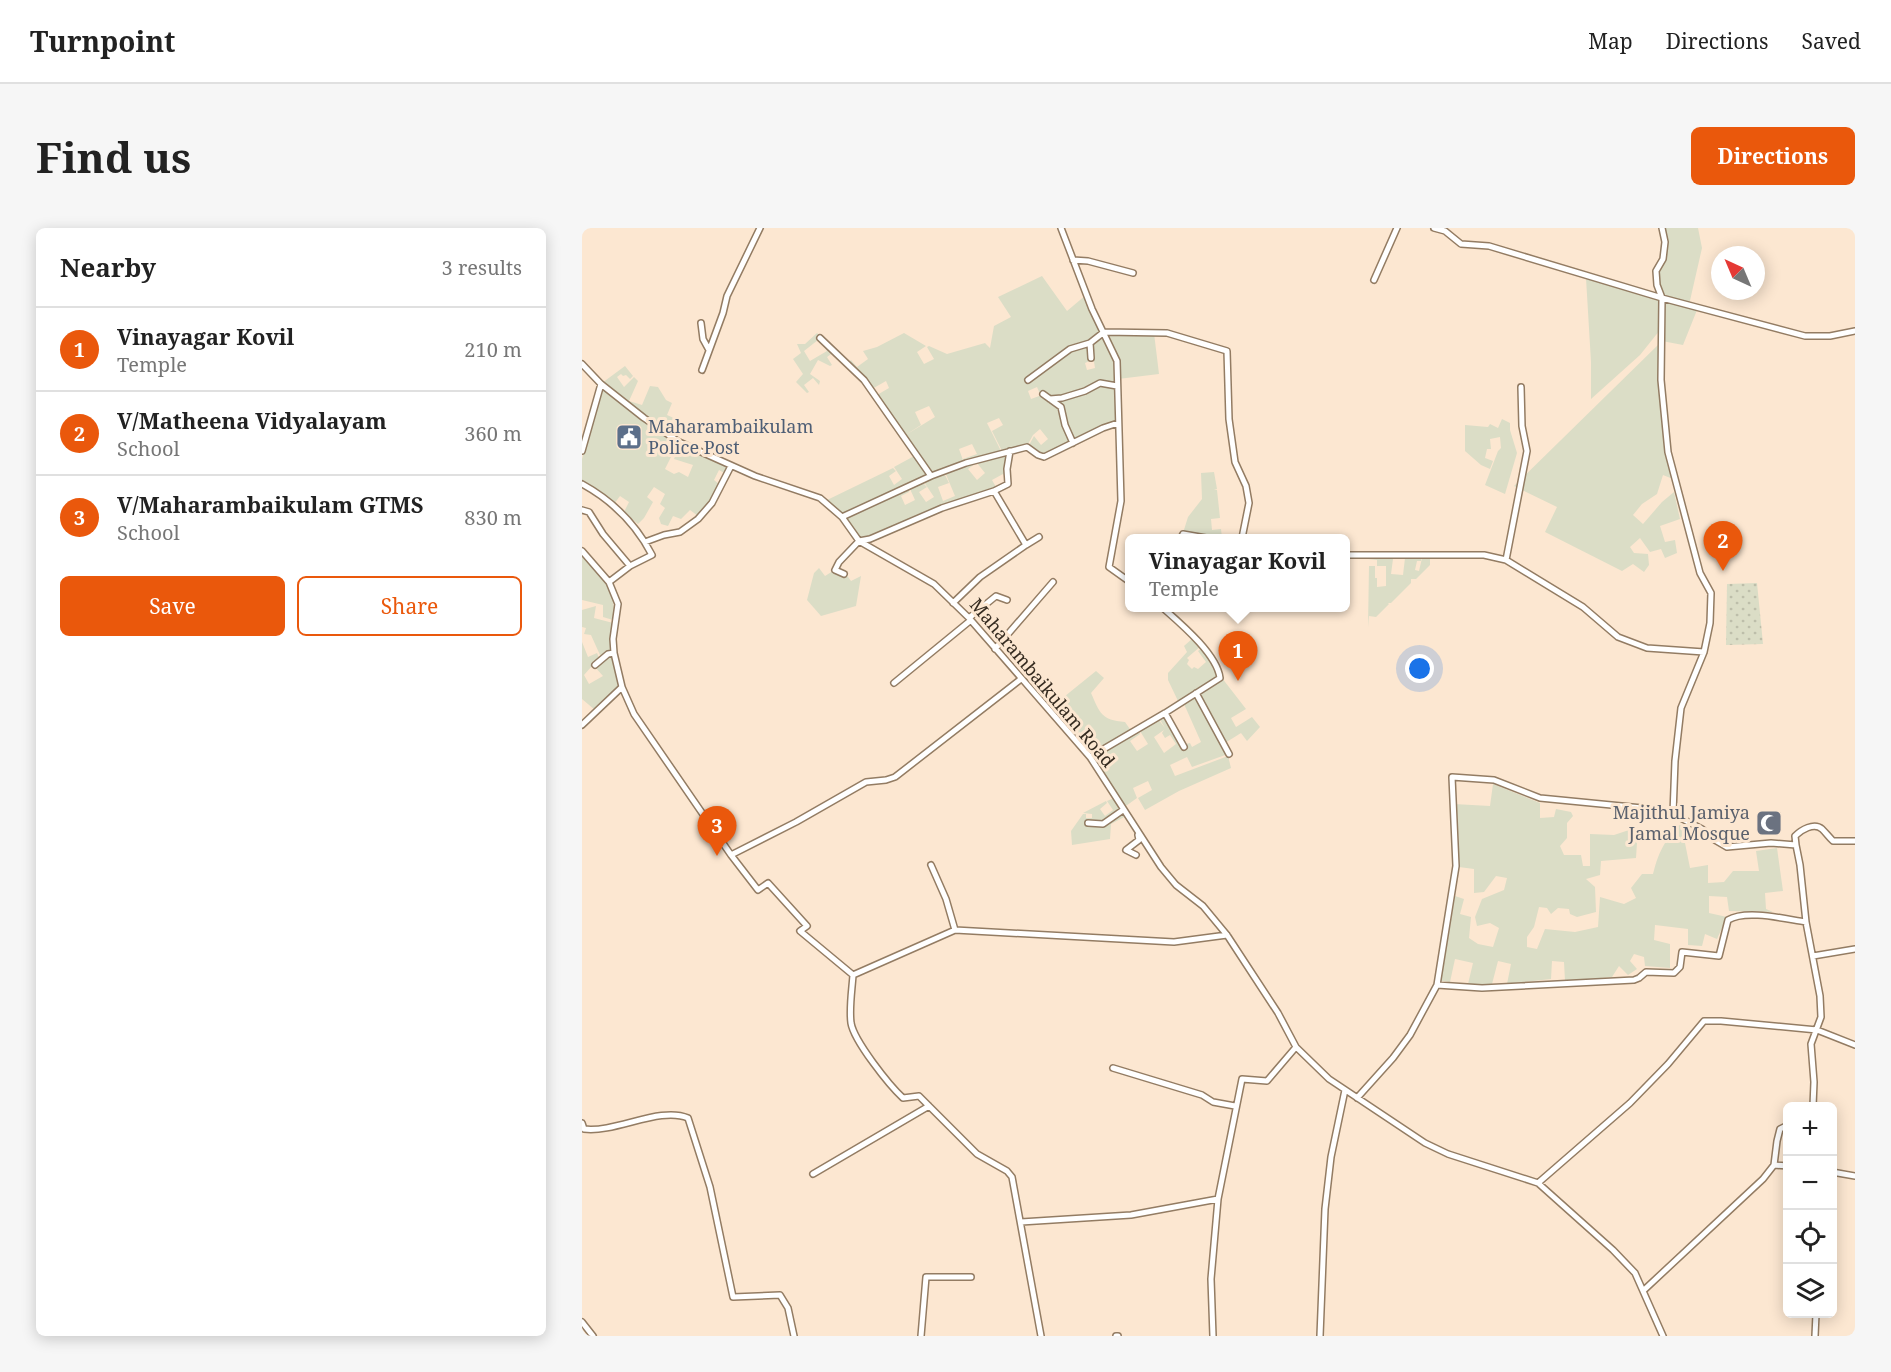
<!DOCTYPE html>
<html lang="en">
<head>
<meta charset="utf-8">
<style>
  body { margin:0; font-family:"Noto Serif",serif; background:#f6f6f6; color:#222 }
  .controls { position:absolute; right:18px; bottom:18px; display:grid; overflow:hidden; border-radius:9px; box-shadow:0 3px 15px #0003 }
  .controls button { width:54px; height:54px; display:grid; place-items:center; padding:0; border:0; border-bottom:2px solid #e0e0e0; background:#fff; color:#222; font:30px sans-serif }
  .compass { position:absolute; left:1129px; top:18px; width:54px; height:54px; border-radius:50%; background:#fff; box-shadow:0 3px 15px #0003; rotate:316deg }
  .you { position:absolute; left:838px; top:441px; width:21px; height:21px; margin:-15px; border:4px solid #fff; border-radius:50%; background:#1a73e8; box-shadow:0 0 0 9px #1a73e833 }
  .badge { display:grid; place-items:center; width:39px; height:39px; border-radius:50%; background:#ea580c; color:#fff; font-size:20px; font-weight:700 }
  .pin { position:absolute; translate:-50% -50px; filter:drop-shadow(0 2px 3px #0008) }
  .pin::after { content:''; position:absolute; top:32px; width:21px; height:18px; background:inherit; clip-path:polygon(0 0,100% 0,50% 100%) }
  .popup { position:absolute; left:543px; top:306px; width:225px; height:78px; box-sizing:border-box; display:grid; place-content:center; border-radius:9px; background:#fff; filter:drop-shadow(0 2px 4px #0005); font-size:20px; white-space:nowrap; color:#767676 }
  .popup b { font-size:22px; color:#222 }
  .popup::after { content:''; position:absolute; left:50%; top:100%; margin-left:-12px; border:12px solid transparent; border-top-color:#fff }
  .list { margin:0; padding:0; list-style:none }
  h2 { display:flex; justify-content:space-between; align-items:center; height:78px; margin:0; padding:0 24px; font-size:26px }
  h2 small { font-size:20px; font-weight:400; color:#767676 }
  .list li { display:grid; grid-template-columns:39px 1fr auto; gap:18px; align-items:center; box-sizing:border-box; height:84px; padding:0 24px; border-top:2px solid #e0e0e0 }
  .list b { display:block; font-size:22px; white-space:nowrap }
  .list p { margin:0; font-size:20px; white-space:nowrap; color:#767676 }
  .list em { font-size:20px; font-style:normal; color:#767676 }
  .actions { display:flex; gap:12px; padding:18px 24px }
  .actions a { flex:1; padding:14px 0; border:2px solid #ea580c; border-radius:9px; text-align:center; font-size:21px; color:#ea580c }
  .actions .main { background:#ea580c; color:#fff }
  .icon { flex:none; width:33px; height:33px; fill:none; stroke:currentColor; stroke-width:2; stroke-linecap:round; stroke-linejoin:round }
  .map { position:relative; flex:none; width:1273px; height:1108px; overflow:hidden; border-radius:9px }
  header { display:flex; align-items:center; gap:36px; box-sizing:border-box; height:84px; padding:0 30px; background:#fff; border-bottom:2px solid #e0e0e0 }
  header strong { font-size:28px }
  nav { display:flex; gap:33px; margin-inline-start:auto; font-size:21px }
  .intro { display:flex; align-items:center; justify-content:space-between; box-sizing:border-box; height:144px; padding:0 36px }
  h1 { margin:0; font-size:42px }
  .button { padding:15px 27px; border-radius:9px; background:#ea580c; color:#fff; font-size:21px; font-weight:700 }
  main { display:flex; gap:36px; padding:0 36px }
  aside { flex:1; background:#fff; border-radius:9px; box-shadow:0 3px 15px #0003 }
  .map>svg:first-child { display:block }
</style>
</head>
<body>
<header>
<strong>Turnpoint</strong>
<nav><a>Map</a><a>Directions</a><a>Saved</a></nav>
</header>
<div class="intro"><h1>Find us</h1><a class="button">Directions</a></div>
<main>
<aside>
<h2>Nearby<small>3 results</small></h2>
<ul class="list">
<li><span class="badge">1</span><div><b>Vinayagar Kovil</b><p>Temple</p></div><em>210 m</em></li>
<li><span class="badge">2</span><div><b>V/Matheena Vidyalayam</b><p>School</p></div><em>360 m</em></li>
<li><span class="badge">3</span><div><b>V/Maharambaikulam GTMS</b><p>School</p></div><em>830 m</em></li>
</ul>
<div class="actions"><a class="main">Save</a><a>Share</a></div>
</aside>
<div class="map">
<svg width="1273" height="1108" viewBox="0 0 1273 1108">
  <defs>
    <pattern id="park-dots" width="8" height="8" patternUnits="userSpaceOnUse" patternTransform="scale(1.5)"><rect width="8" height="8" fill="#dbddc6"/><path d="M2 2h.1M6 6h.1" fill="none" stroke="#bdbeaa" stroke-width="1.8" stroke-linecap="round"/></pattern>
  </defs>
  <rect width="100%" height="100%" fill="#fce7d1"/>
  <path fill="#dbddc6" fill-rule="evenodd" d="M1082,0H1116L1120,20L1107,77L1078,69L1075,44L1083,31Z
    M460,48L485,83L504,67L521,104L507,114L488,120L446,152L447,153L489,122L507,116L510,132L503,135L505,142L513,140L509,115L522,105L534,133V156L518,154L502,162L473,171H480L519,156L534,159L535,194L491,214L484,197L480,178L461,165L458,166L455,159L446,163L449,171L460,167L478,179L482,197L490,215C471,224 464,234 446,219L452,208L459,217L466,211L458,201L451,207L445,218L421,225L410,203L421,197L417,190L405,195L420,225L383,235L381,231L395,226L390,216L377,221L382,235L349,247L322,208L353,189L347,178L333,184L339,197L322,208L295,167L307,160L304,153L290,161L266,135L269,132L275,139L286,131L281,123L295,119L322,105L344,118L335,124L342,136L352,131L345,119L347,118L365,126L403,115L408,120L412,98L429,89L416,69Z
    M1004,50L1076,71L1078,102L1058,127L1009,171V134Z
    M1078,72L1115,82L1101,117L1080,113Z
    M235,105L238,108L236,112L222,123L228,133L245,123L238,113L252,124L245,129L250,137L248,138L236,132L228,146L238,153L237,157L231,150L222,157L227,164L225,165L214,154L221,146L211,131L219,125L215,116H223Z
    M523,105H572L577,146L536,151V133Z
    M1077,116C1076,162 1078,207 1091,251L1081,247L1075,266L1060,276L1051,287L1061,296L1080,274L1092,264L1098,291L1078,298L1083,314L1093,312L1095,325L1083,330L1079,321L1068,324L1058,310L1048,319L1052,325L1066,326L1067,337L1062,344L1051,336L1040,343L963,304L975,279L932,258Z
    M43,138L51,148L48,151L44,147L41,148L39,146L35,149L42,159L52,149L56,153L47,173L60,177L68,158L76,159L84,172L90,175L85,187L94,191L85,204L20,155Z
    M20,158L96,215L83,241L92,246L97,244L106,249L111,237L92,231L98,216L148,238L144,246L137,242L132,252L137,256L128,274L116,288L108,282L99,291L91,288L86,298L79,296L77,290L83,280L78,276L83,266L72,259L65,269L71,274L62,290L56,296L42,284L47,274L38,268L32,276L0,255V231Z
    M920,191L928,195V202L935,225L923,266L903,257L916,223L919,220L918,209L908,211L909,221H905L903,230L911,233L908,241L899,237L883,223V197L906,199L908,196L916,200Z
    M427,224L424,250L421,246L410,252L414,259L411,262L277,312L262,290L327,261V264L319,268L323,277L333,272L328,261L341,255L345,259L337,264L344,274L352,269L342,254L362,245L367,255L356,259L361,273L373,268L363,244L394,235L386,241L395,252L403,245L395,235Z
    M334,227L348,248L260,288L243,273L311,240L314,243L307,248L312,257L320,251L312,239Z
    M632,244L635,261H632L635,262L638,290L629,291L630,302L639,301L640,310L601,305L606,289L620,271L619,245Z
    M0,327C19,349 36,360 31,392L21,389V377L0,372Z
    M787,329H821V331H811L809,346L821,347L823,330H839V333H835L833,342L837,343L840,330H848V337L834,351H829V355L809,375H806L807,376L794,389L787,388L786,399L787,338H793V350H795V359L804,358V338H795V332L786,331Z
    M237,340L243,348L251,343L264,346L269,353L279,348L274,378L239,388L225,372L232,345Z
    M14,378L12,390L31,395V424L18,427L9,407L2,406L4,400L0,399V382Z
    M611,410L619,418L605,430L607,432L605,436L610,441L612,439L616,441L624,434L616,423L620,420L636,443L637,449L597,475L586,452V445L605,424L602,418Z
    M0,414L6,429L15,425L17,430L2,447L7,456L21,448L13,439L21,431L31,427L38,458L13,482L0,471Z
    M514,443L522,450L509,465C518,485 519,492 543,494L550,504L509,528L467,481Z
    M640,450L664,481L649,490L654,499L670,489L678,499L665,513L659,505L643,515L616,466Z
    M614,468L646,526L610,539L605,529L588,537L593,548L646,528L649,540L597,563L563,582L556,570L570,562L566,553L551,560L555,570L541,580L510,530L556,503L558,506L548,513L555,523L566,516L558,503L576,491L583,500L577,490L583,487L602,521L605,520L604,516L608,515L610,519L619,514L602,476ZM582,502L580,505L583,510L588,507L594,516L582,525L572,509Z
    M911,556L958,575V590L972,589L974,581L989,584L991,588L985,595V610L978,618L982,627H999L1001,638H1008V606L1032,607L1056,599L1054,630L1019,633L1018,647L1004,651L1013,659L1014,684L995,689L988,686L987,681L976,680L969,686L965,680L957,679L952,699L945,709V719L955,721L963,701L993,704L1016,699L1018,669L1042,676L1054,670L1049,660L1060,646H1071C1074,634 1077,625 1083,615C1096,589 1106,593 1124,612L1103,615L1108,640L1126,637V655L1142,654L1151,643H1177L1174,623L1195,620L1201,663L1183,665L1184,681L1191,684L1147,683L1145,669L1127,668V685L1145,689L1135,711L1123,706L1120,718L1106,717V701L1073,697L1072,712L1088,716V740L1063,738L1062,729L1052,726L1048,733L1055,741L1046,747L1037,738L1030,749L983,753L982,734L970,733L969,751L925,756L929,736L916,733L910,756H886L891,735L873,731L868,754L859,753L873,668L882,671L878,686L889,689L887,710L896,716L911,719L917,700L908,695L895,698L893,689L900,671L922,662L925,650L914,648L902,664L892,665V641L877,639L876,596L872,576L908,578Z
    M532,570L540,582L521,597L541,583L544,588L529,596L528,611L490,617L489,603L501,586H504V590H510V586L501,585L524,573L525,575L518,581L523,588L531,582L525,573Z"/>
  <path fill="url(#park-dots)" d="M1175,355L1181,416L1144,417L1145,356Z"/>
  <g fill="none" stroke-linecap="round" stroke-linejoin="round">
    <defs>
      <path id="street" d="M479,0L510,81L535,133L539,273L527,339L548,354
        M852,0L863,3L879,16L907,18L1080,70L1223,108H1248L1273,103
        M1080,0L1083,14L1081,31L1074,43L1075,57L1080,70L1079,152L1086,224L1118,345L1129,365L1128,395L1122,424L1099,480L1093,533L1091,586
        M491,32L506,33L551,45
        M792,52L815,0
        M119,95L121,111L127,122
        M238,110L282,152L349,248
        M509,130L508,115L522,104L585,105L645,123L647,191L653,234L664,258L667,275L660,310
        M0,136L19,156L62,190L97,214L173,248L238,270L260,289L277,313L352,356L387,390L508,529L579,639L594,657L621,678L645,707L696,785L714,819L747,851L843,915L866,926L956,955L1031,1022L1053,1045L1081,1108
        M120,142L141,85L145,68L178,0
        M446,152L488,121L508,115
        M461,166L479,179L483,197L491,215
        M468,171L480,170L503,163L518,155L535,158
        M0,223L19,156
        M428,223L425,241L426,256L412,263L444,317L457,309
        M0,256C31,273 54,296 70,327L48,338L27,354
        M0,282L7,284L21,306L48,338
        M260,289L349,248L384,235L445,219L456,227L462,229L521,200L536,195
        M599,310L601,306L624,310
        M63,314L82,307L98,304L116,291L130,275L149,238
        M0,323L27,354L36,376L31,411L32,425L40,459L52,486L149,627L176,662L186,655L225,698L218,703L271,747
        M764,327H902L924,332L1001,379L1036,409L1065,420L1122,424
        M924,332L945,223L940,198L939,159
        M262,346L253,342L257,334L277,313L288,311L360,280L412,263
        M371,375L398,349L444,317
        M387,390L414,368L425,372
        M413,421L471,354
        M13,437L26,426L32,425
        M312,455L389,392
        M614,465L647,526
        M583,485L602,519
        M0,497L40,459
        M508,529L583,485L638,450C635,426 598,395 581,380
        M506,595L521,596L541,582
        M1214,617L1213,608C1219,602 1232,594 1240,601C1244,605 1247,609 1251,613H1273
        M149,627L214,594L284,554L304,552L313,549L439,451
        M554,627L544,622L557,612L556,607
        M349,637L364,671L373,702
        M1231,728L1273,721
        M855,757L900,760L1052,752L1057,750L1064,744L1092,745L1098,739L1100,724L1137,728L1146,692C1164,681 1203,691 1224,694
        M531,840L620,867L631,874L653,878
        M775,870L811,830L828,807L855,757L874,638L870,549L912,552L958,570L1060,580L1091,586L1120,601L1133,612L1145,619L1189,615L1214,617L1218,637L1224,694L1238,768L1239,789L1229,816L1232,854L1231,878
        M0,895L2,901C34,905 78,878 106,890L128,959L151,1069L198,1067L206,1080L212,1108
        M1192,937L1206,938
        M1250,944L1273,948
        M231,946L347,878
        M956,955L1048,875L1086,836L1122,793H1139L1235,802L1273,817
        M439,994L549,987L636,971
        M1062,1062L1181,951L1192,937L1195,913L1198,901L1206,897
        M0,1094L11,1108
        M339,1108L344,1049H389
        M459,1108L430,949L425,943L395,926L337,868L321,870C307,857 272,813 269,795C267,780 270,762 271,747L373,702L592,714L645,707
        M534,1108H536
        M631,1108L629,1051L636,971L660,851L685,853L714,819
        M738,1108L743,981L749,929L763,862
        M1233,1108L1234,1086"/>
    </defs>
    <use href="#street" stroke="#937c63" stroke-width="8"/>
    <use href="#street" stroke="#fff" stroke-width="5"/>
  </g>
  <defs>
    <symbol id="civic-square" viewBox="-11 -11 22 22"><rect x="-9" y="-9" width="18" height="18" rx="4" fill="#5c6f8a" stroke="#fce7d1"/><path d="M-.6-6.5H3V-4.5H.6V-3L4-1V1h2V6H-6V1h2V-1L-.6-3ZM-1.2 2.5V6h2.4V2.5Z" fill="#fff"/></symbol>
    <symbol id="mosque-square" viewBox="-11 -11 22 22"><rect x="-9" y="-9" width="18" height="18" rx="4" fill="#6b7280" stroke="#fce7d1"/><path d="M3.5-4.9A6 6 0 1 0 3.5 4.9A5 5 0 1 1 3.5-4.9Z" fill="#fff"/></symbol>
  </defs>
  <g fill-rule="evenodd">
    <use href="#civic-square" x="32" y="194" width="30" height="30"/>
    <use href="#mosque-square" x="1172" y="580" width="30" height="30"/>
  </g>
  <g text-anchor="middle" stroke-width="6" stroke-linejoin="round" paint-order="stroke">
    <g font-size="18" fill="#4e5e75" stroke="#fce7d1" text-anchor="start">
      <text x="66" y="205">Maharambaikulam<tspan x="66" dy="21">Police Post</tspan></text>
    </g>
    <g font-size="18" fill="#362c21" stroke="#fce7d1">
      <text transform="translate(460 455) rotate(50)" y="6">Maharambaikulam Road</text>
    </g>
    <g font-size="18" fill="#5b616d" stroke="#fce7d1" text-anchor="end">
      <text x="1168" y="591">Majithul Jamiya<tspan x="1168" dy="21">Jamal Mosque</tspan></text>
    </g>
  </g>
</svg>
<div class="controls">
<button>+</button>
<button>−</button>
<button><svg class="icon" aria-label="locate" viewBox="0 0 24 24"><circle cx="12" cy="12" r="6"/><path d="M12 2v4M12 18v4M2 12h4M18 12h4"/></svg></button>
<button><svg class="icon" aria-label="layers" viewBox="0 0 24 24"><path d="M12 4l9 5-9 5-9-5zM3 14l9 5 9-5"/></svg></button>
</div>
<svg class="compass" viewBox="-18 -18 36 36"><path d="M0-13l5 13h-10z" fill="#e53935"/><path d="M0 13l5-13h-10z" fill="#767676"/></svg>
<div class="you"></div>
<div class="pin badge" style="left:656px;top:453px">1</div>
<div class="popup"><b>Vinayagar Kovil</b>Temple</div>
<div class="pin badge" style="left:1141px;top:343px">2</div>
<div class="pin badge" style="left:135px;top:628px">3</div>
</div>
</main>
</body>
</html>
